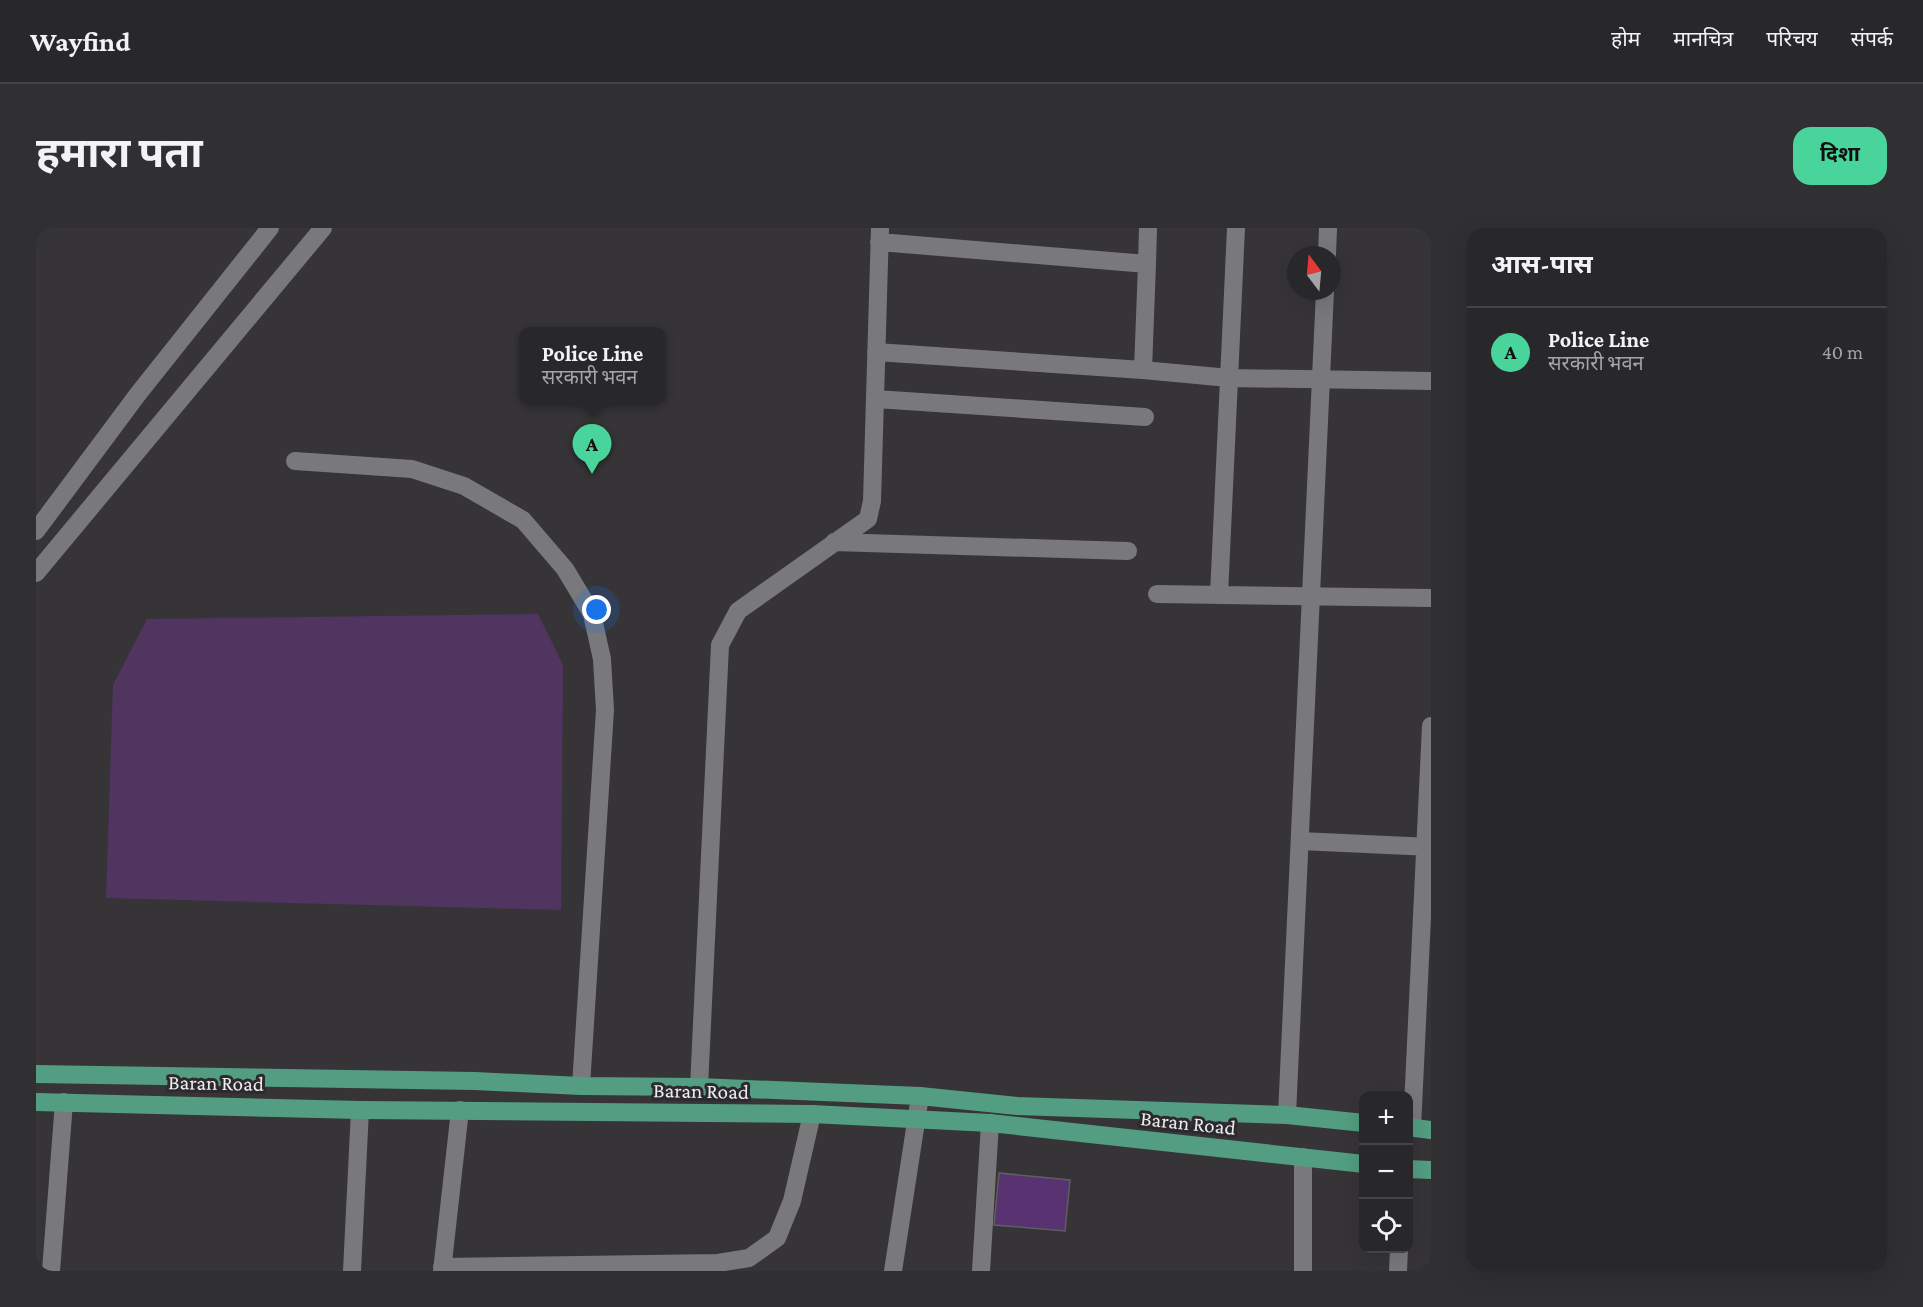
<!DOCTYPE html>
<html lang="hi">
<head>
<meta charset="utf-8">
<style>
  body { margin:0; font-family:"Crimson Pro","Noto Sans Devanagari",serif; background:#302f31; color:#f1f3f6 }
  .controls { position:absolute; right:18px; bottom:18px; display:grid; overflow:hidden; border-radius:12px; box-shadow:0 6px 24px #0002 }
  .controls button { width:54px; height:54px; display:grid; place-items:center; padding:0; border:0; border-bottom:2px solid #444446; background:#282729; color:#f1f3f6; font:30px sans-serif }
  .compass { position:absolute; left:1251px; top:18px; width:54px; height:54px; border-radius:50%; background:#282729; box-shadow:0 6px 24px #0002; rotate:344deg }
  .you { position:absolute; left:561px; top:382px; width:21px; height:21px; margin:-15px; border:4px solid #fff; border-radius:50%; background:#1a73e8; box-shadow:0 0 0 9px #1a73e833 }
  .badge { display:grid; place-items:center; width:39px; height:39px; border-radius:50%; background:#49d49c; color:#111; font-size:20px; font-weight:700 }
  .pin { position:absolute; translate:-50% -50px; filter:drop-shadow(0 2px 3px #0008) }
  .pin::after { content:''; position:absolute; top:32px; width:21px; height:18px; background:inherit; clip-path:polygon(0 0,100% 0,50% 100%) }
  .popup { position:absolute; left:483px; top:99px; width:147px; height:78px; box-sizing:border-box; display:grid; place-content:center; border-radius:12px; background:#282729; filter:drop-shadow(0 2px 4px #0005); font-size:20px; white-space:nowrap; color:#a5a5a8 }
  .popup b { font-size:22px; color:#f1f3f6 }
  .popup::after { content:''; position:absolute; left:50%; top:100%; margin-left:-12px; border:12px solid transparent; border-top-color:#282729 }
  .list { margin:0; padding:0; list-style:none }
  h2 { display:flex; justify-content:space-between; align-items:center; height:78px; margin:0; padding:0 24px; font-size:26px }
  h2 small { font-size:20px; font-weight:400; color:#a5a5a8 }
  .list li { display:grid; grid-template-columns:39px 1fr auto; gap:18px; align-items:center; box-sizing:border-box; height:90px; padding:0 24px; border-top:2px solid #444446 }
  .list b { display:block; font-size:22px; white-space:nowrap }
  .list p { margin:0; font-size:20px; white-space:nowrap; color:#a5a5a8 }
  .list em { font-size:20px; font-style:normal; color:#a5a5a8 }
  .icon { flex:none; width:33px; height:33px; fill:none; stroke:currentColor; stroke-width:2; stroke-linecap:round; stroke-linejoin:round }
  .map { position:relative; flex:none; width:1395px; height:1043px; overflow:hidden; border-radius:18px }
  header { display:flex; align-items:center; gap:36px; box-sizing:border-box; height:84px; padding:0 30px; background:#282729; border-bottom:2px solid #444446 }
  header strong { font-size:28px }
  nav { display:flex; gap:33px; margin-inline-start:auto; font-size:21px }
  .intro { display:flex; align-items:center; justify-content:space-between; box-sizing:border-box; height:144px; padding:0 36px }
  h1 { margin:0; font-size:42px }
  .button { padding:15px 27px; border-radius:18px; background:#49d49c; color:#111; font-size:21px; font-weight:700 }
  main { display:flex; gap:36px; padding:0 36px }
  aside { flex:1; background:#282729; border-radius:18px; box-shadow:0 6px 24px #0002 }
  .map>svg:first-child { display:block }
</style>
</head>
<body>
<header>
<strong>Wayfind</strong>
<nav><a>होम</a><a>मानचित्र</a><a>परिचय</a><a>संपर्क</a></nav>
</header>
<div class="intro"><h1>हमारा पता</h1><a class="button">दिशा</a></div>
<main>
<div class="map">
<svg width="1395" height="1043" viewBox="0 0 1395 1043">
  <rect width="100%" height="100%" fill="#363437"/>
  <path fill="#4f3560" d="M502,386L527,437L525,682L70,670L77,457L111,391Z"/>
  <path fill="#583271" stroke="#5f5e61" stroke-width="1.5" d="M963,945L1034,952L1029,1003L958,997Z"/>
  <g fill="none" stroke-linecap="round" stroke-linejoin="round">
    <path stroke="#79787b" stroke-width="18" d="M1291,27L1292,0
      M1111,36L1112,0
      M840,124L1107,142L1111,36L843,14
      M1107,142L1193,150L1395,153
      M840,171L1109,189
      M259,233L376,241L428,258L487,292L529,341L556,386L566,431L569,482L545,858
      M0,303L102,166L234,0
      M798,314L1092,323
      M0,345L287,0
      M1121,366L1395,370
      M1183,367L1200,0
      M1264,613L1395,619
      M663,859L684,417L702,383L832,291L836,273L844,0
      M1251,887L1289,63
      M1376,900L1395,498
      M1267,929V1043
      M406,1039L682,1035L713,1030L741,1010L756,973L776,886
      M15,1043L28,874
      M316,1043L324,882
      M406,1043L424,882
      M857,1043L884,868
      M945,1043L954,895
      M1362,1043L1363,1020"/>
    <path stroke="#539e82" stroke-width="18" d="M0,846L439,853L545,858L663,859L884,868L981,878L1251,887L1328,895
      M0,874L324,882L776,886L954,895L1328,936
      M1372,899L1395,902
      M1372,941L1395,942"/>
  </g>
  <g text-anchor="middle" stroke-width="6" stroke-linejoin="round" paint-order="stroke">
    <g font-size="21" fill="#edecee" stroke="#2c2a2d">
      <text transform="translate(180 855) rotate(1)" y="7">Baran Road</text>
      <text transform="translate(665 863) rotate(1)" y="7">Baran Road</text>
      <text transform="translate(1152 895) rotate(6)" y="7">Baran Road</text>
    </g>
  </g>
</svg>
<div class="controls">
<button>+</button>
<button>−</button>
<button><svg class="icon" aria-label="locate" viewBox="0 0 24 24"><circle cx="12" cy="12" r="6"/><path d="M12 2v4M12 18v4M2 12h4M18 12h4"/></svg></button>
</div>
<svg class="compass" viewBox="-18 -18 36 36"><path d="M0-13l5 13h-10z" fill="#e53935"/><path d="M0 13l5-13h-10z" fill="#a5a5a8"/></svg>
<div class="you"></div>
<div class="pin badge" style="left:556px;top:246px">A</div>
<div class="popup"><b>Police Line</b>सरकारी भवन</div>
</div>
<aside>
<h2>आस-पास<small></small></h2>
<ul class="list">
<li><span class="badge">A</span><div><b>Police Line</b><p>सरकारी भवन</p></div><em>40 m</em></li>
</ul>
</aside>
</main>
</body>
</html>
